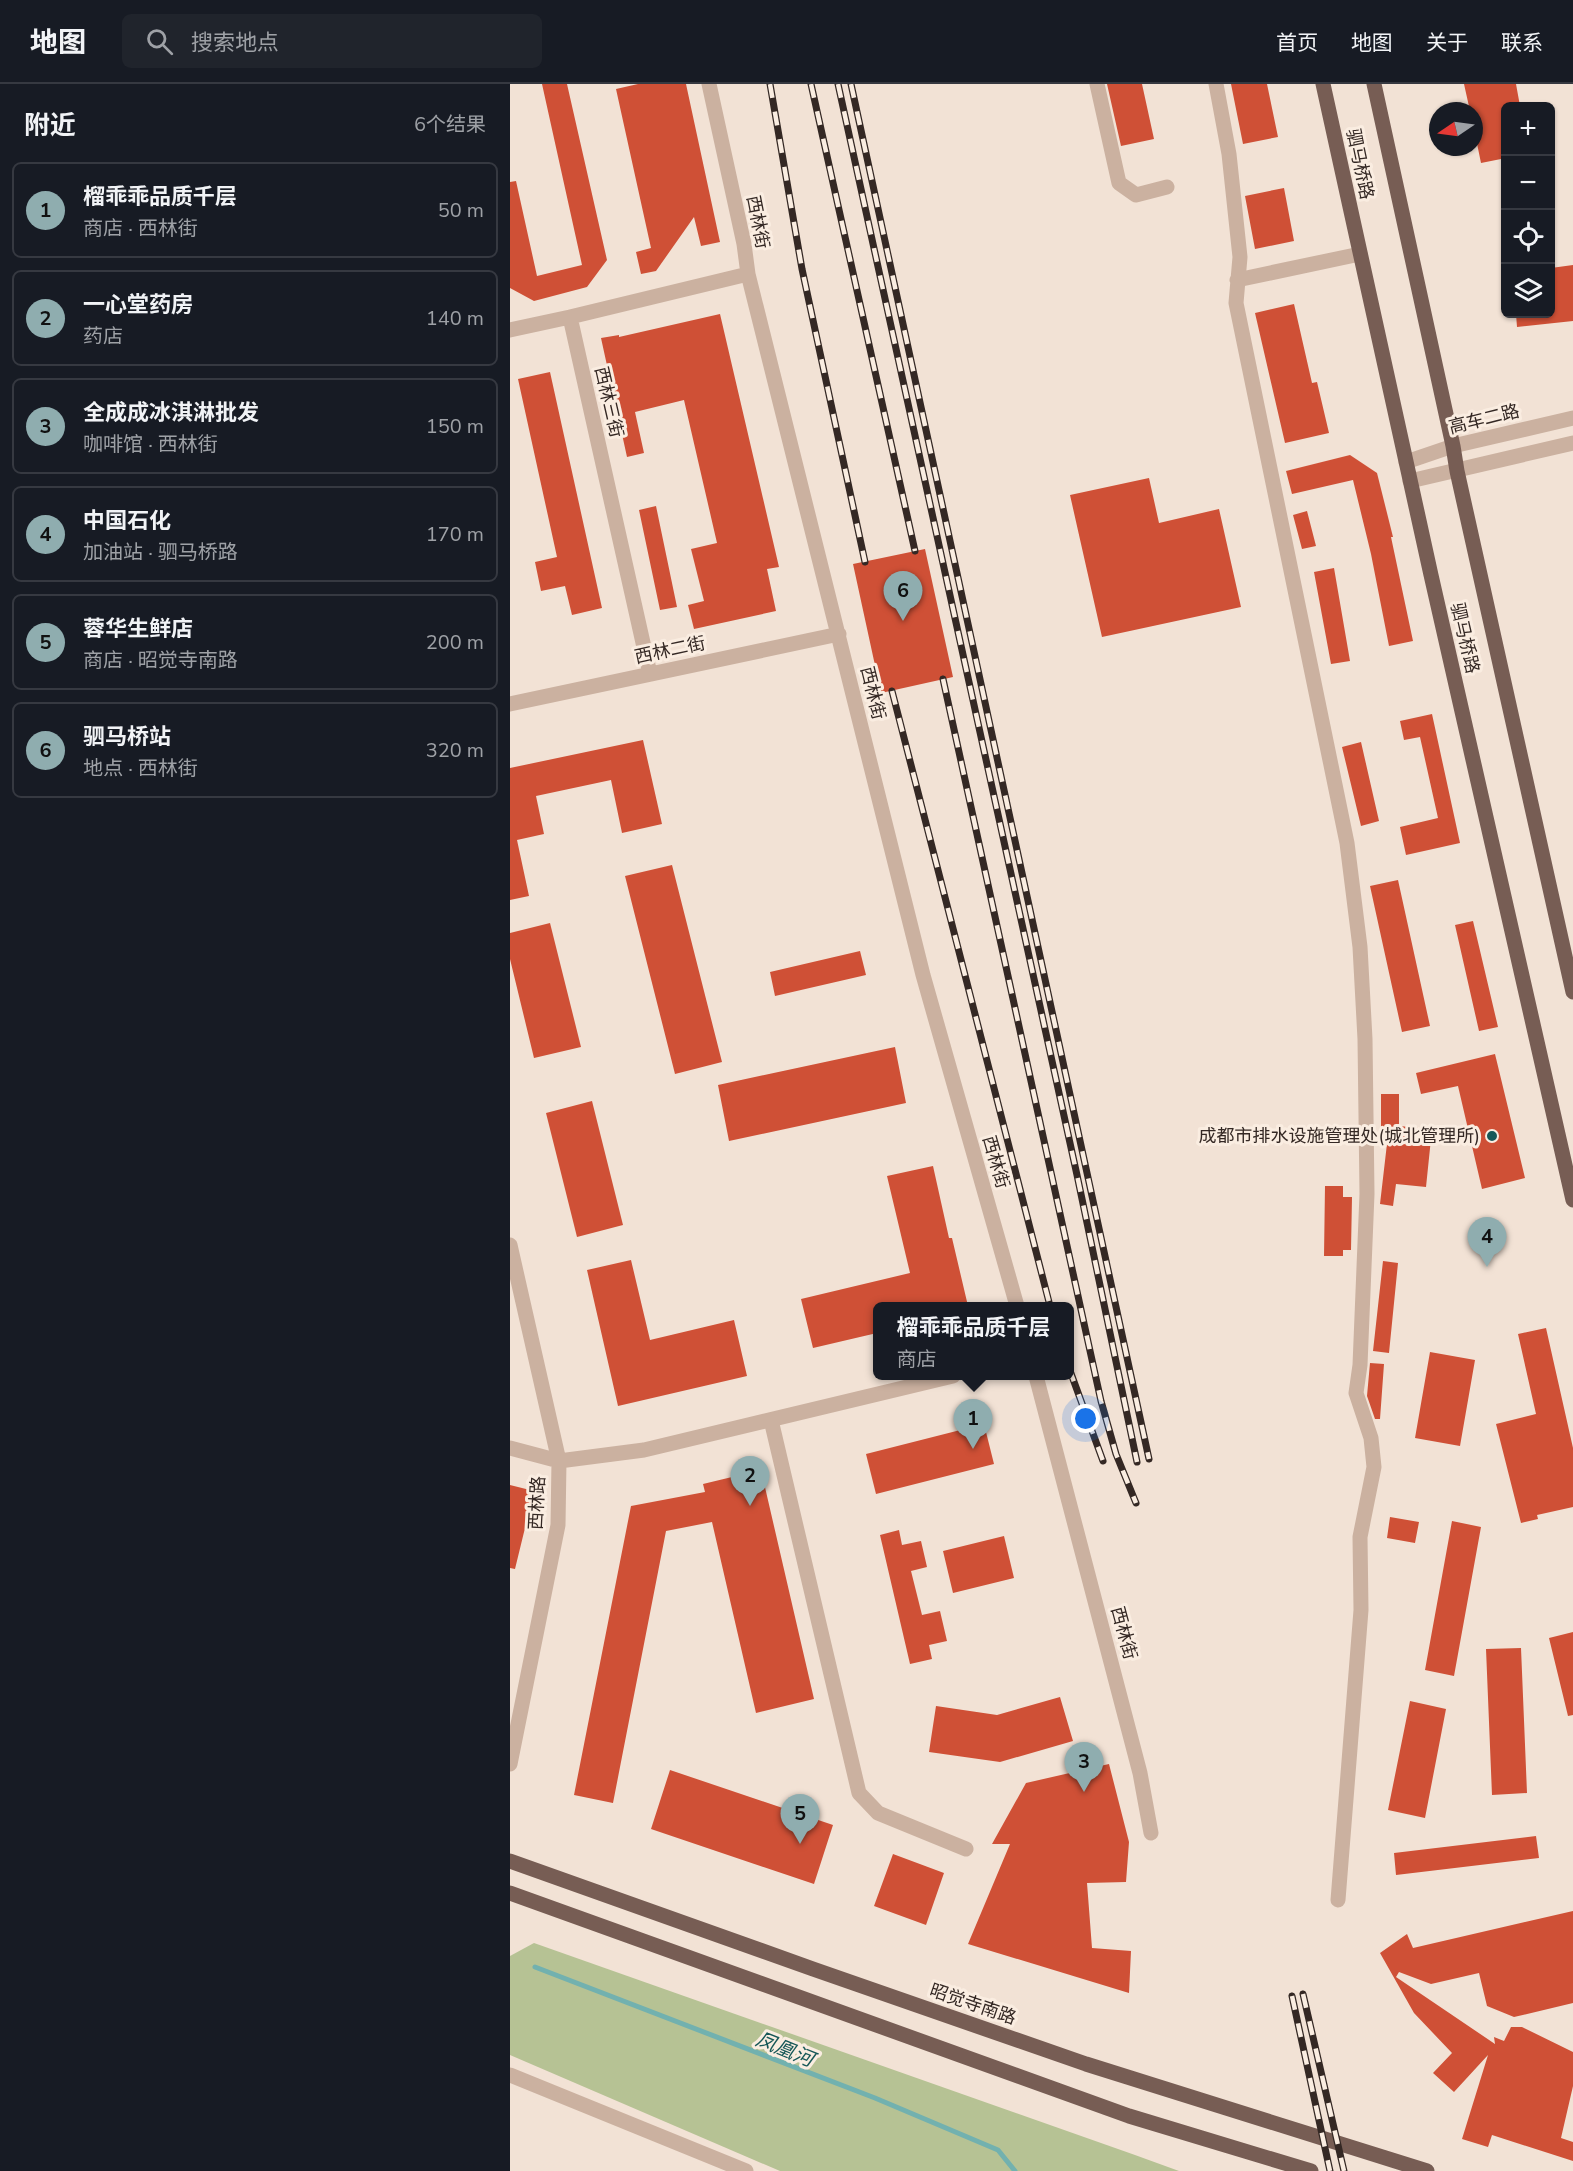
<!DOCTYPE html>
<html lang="zh">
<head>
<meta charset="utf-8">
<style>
  body { margin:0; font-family:"Nunito Sans","Noto Sans SC",sans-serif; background:#20242c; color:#f1f3f6 }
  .controls { position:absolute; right:18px; top:18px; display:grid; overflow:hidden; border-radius:9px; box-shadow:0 2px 4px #0004 }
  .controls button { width:54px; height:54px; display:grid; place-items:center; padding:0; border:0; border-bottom:2px solid #363941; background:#171b24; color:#f1f3f6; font:30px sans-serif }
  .compass { position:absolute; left:919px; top:18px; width:54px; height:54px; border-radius:50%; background:#171b24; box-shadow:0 2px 4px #0004; rotate:257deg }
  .you { position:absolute; left:576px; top:1335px; width:21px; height:21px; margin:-15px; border:4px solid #fff; border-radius:50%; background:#1a73e8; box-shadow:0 0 0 9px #1a73e833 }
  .badge { display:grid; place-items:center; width:39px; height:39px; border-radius:50%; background:#8fadaf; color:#111; font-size:20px; font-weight:700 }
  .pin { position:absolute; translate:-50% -50px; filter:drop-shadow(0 2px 3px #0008) }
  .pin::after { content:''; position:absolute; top:32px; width:21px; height:18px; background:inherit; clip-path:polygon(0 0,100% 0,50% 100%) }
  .popup { position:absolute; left:363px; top:1218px; width:201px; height:78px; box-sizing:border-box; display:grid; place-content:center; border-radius:9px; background:#171b24; filter:drop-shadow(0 2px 4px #0005); font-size:20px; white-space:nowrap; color:#9ea1a6 }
  .popup b { font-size:22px; color:#f1f3f6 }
  .popup::after { content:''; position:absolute; left:50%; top:100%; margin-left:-12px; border:12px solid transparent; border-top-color:#171b24 }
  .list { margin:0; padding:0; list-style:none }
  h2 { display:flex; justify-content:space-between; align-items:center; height:78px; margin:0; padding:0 24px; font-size:26px }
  h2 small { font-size:20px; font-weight:400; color:#9ea1a6 }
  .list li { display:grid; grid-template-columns:39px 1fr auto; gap:18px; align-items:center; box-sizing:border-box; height:96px; margin:0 12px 12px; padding:0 12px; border:2px solid #363941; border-radius:9px }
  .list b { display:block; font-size:22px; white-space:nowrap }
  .list p { margin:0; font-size:20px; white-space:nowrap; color:#9ea1a6 }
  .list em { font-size:20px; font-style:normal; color:#9ea1a6 }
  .icon { flex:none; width:33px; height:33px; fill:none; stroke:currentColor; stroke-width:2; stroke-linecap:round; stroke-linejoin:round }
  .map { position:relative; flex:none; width:1063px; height:2087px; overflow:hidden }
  header { display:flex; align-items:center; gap:36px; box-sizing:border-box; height:84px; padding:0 30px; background:#171b24; border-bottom:2px solid #363941 }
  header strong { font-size:28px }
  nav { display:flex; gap:33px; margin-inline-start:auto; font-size:21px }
  .search { width:420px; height:54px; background:#20242c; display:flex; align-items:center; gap:15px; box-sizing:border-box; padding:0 21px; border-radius:9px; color:#9ea1a6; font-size:22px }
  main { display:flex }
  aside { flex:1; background:#171b24 }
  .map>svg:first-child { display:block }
</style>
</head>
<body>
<header>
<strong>地图</strong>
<div class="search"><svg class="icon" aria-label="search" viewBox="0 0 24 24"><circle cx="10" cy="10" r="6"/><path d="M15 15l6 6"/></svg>搜索地点</div>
<nav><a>首页</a><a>地图</a><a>关于</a><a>联系</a></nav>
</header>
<main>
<aside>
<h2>附近<small>6个结果</small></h2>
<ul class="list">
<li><span class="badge">1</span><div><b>榴乖乖品质千层</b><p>商店 · 西林街</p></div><em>50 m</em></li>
<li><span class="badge">2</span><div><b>一心堂药房</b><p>药店</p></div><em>140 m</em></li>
<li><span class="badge">3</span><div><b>全成成冰淇淋批发</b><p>咖啡馆 · 西林街</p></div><em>150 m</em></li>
<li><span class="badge">4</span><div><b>中国石化</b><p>加油站 · 驷马桥路</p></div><em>170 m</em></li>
<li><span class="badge">5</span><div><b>蓉华生鲜店</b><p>商店 · 昭觉寺南路</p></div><em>200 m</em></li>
<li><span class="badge">6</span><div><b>驷马桥站</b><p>地点 · 西林街</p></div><em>320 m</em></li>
</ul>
</aside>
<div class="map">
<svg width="1063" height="2087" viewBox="0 0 1063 2087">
  <rect width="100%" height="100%" fill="#f2e2d5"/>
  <path fill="#b6c294" d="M24,1859L625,2071L669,2087H270L0,1971V1872Z"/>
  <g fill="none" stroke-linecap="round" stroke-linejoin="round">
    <path stroke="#72b1af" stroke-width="5" d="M25,1883L365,2014L488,2066L505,2087"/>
  </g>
  <path fill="#cf5036" d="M32,0H57L97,176L77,203L24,217L0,204V98L6,97L27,192L72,181Z
    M128,0H176L210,158L191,162L184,133L146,187L131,190L126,168L141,164L106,5Z
    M597,0H632L644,55L611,62Z
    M721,0H757L768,53L733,60Z
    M954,0H1006L1010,22H996V74L971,79L964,45V27H960Z
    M774,104L784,157L745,165L735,112Z
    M1063,181V237L1007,243L1006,230H1041V184Z
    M784,220L802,299L807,298L819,349L775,359L745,229Z
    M210,230L269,483L257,485L266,527L184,545L178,521L194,517L181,465L207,459L174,316L125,328L134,369L117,373L91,254L109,251V253Z
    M40,288L92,524L62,531L55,502L31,507L25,478L47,473L8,295Z
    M840,371L867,389L883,453H881L903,557L879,562L861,470L843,396L782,410L776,387Z
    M639,394L649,439L709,425L731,523L592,553L560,411Z
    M146,422L167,523L150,526L129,426Z
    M797,427L806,462L792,465L783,431Z
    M415,465L443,593L371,609L343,480Z
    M824,484L840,577L821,580L804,488Z
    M922,630L950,759L896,771L890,743L928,734L910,653L894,656L890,637Z
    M133,656L152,740L112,749L101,696L26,712L34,750L7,756L19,812L0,816V684Z
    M851,658L869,737L851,742L832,663Z
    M162,781L212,978L165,990L115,792Z
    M888,796L920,942L892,948L860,802Z
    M963,837L988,943L969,947L945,841Z
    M40,839L71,963L24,974L0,875V849Z
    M350,867L356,891L265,912L260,888Z
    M385,963L396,1019L219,1057L208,1001Z
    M985,970L1015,1094L972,1105L948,1002L911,1010L906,989Z
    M871,1010H889V1042L922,1045L916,1103L886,1100L883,1122L870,1120L878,1051H871Z
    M82,1017L113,1141L67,1153L36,1029Z
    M423,1082L439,1154H442L458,1222H367V1249L303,1264L291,1215L400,1189L377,1092Z
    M815,1102H833V1113H842L841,1166H833V1172H814Z
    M121,1176L140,1256L224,1236L237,1292L108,1322L77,1186Z
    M873,1177L888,1179L879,1269L863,1267Z
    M1036,1244L1063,1364V1423L1027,1431L1028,1435L1011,1439L986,1340L1026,1330L1008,1250Z
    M920,1268L965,1276L950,1362L905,1354Z
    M860,1279L874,1280L870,1335H865L857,1312Z
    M474,1340L484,1380L366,1410L356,1370Z
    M251,1386L304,1615L246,1629L202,1438L156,1447L103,1719L64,1711L121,1422L195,1408L193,1400Z
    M0,1401L24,1407L5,1485L0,1484Z
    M880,1433L909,1438L905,1459L877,1454Z
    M942,1437L971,1443L944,1592L915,1586Z
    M389,1446L392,1461L411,1457L417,1483L401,1487L412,1531L430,1527L437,1557L419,1561L422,1575L400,1580L370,1451Z
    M494,1452L504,1494L443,1509L433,1467Z
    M1063,1548V1631L1058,1632L1039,1554Z
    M1011,1564L1017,1709L982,1711L976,1565Z
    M550,1613L563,1657L490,1678L419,1668L426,1622L487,1631Z
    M900,1617L936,1625L915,1734L878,1726Z
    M599,1680L619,1758L616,1798L577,1799L582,1864L621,1867L619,1909L458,1860L500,1760H482L516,1699Z
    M160,1686L323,1741L304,1800L141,1745Z
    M1026,1752L1029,1774L886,1791L884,1769Z
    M383,1770L434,1789L416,1841L364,1822Z
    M1063,1827V1919L1004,1933L977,1922L969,1889L921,1900L889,1888L886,1893L985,1960L984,1953L994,1957L1001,1943H1012L1063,1968V2002L1051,2054L1063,2058V2077L982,2051L978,2063L952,2055L978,1971L944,2008L923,1989L942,1969L904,1929L870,1869L897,1850L903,1864Z"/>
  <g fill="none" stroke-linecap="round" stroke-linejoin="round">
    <path stroke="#cbb1a0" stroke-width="15" d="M199,0L234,160L238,190L413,891L507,1222
      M587,0L609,99L626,111L657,103
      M706,0L719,70L730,173L726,219L837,759L850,863L855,955L857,1110L850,1281L846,1309L861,1354L864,1383L850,1453L851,1526L828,1816
      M727,196L850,170
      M0,246L60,233
      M896,378L943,362L1063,334
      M900,397L1063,359
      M140,590L60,233L238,190
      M0,620L329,550
      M0,1161L49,1377L48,1441L0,1680
      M526,1292L630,1689L641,1749
      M261,1336L349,1709L368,1729L456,1765
      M0,1364L49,1377L134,1366L443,1292
      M0,1991L236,2087"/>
    <path stroke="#775d54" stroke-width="15" d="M813,0L921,491L1063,1116
      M864,0L943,362L947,387L1063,908
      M0,1777L303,1885L576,1980L917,2087
      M0,1809L619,2032L801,2087"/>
    <defs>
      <path id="rail" d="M260,0L292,185L355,478
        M301,0L405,467
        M328,0L567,1091L627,1378
        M341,0L639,1375
        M433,595L591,1317L606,1370L626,1419
        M382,607L540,1222
        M559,1284L593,1377
        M793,1910L834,2087
        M782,1912L820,2087"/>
    </defs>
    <use href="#rail" stroke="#342824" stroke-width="7"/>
    <use href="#rail" stroke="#faede1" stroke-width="4.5" stroke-dasharray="14" stroke-linecap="butt"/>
  </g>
  <circle fill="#175858" stroke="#faede1" stroke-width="2" cx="982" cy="1052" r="6"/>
  <g text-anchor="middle" stroke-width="6" stroke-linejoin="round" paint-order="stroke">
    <g font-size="18" fill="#342824" stroke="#faede1">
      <text transform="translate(850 80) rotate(78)" y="6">驷马桥路</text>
      <text transform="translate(248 138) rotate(79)" y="6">西林街</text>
      <text transform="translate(99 318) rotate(77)" y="6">西林三街</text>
      <text transform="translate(974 335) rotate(-14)" y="6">高车二路</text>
      <text transform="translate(955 554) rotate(77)" y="6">驷马桥路</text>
      <text transform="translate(160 566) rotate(-12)" y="6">西林二街</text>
      <text transform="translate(363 609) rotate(76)" y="6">西林街</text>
      <text transform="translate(486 1078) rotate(74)" y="6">西林街</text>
      <text transform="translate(27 1419) rotate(-87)" y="6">西林路</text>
      <text transform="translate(614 1549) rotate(75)" y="6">西林街</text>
      <text transform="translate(463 1920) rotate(19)" y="6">昭觉寺南路</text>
    </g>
    <g font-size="18" fill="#342824" stroke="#faede1" text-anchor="end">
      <text x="970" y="1058">成都市排水设施管理处(城北管理所)</text>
    </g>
    <g font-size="20" font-style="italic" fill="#175858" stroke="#faede1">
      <text transform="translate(275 1965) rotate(22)" y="7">凤凰河</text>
    </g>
  </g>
</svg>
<div class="controls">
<button>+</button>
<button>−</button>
<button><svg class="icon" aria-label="locate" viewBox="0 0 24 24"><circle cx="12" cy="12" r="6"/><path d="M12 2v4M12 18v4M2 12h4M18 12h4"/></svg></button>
<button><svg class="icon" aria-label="layers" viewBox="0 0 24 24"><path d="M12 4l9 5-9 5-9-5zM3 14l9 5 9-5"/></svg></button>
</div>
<svg class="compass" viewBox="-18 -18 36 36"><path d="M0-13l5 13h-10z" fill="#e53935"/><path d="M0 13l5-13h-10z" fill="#9ea1a6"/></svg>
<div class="you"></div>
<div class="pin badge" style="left:463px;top:1365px">1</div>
<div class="popup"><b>榴乖乖品质千层</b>商店</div>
<div class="pin badge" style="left:240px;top:1422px">2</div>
<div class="pin badge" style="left:574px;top:1708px">3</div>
<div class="pin badge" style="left:977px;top:1183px">4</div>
<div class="pin badge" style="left:290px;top:1760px">5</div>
<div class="pin badge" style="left:393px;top:537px">6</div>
</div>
</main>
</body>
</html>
